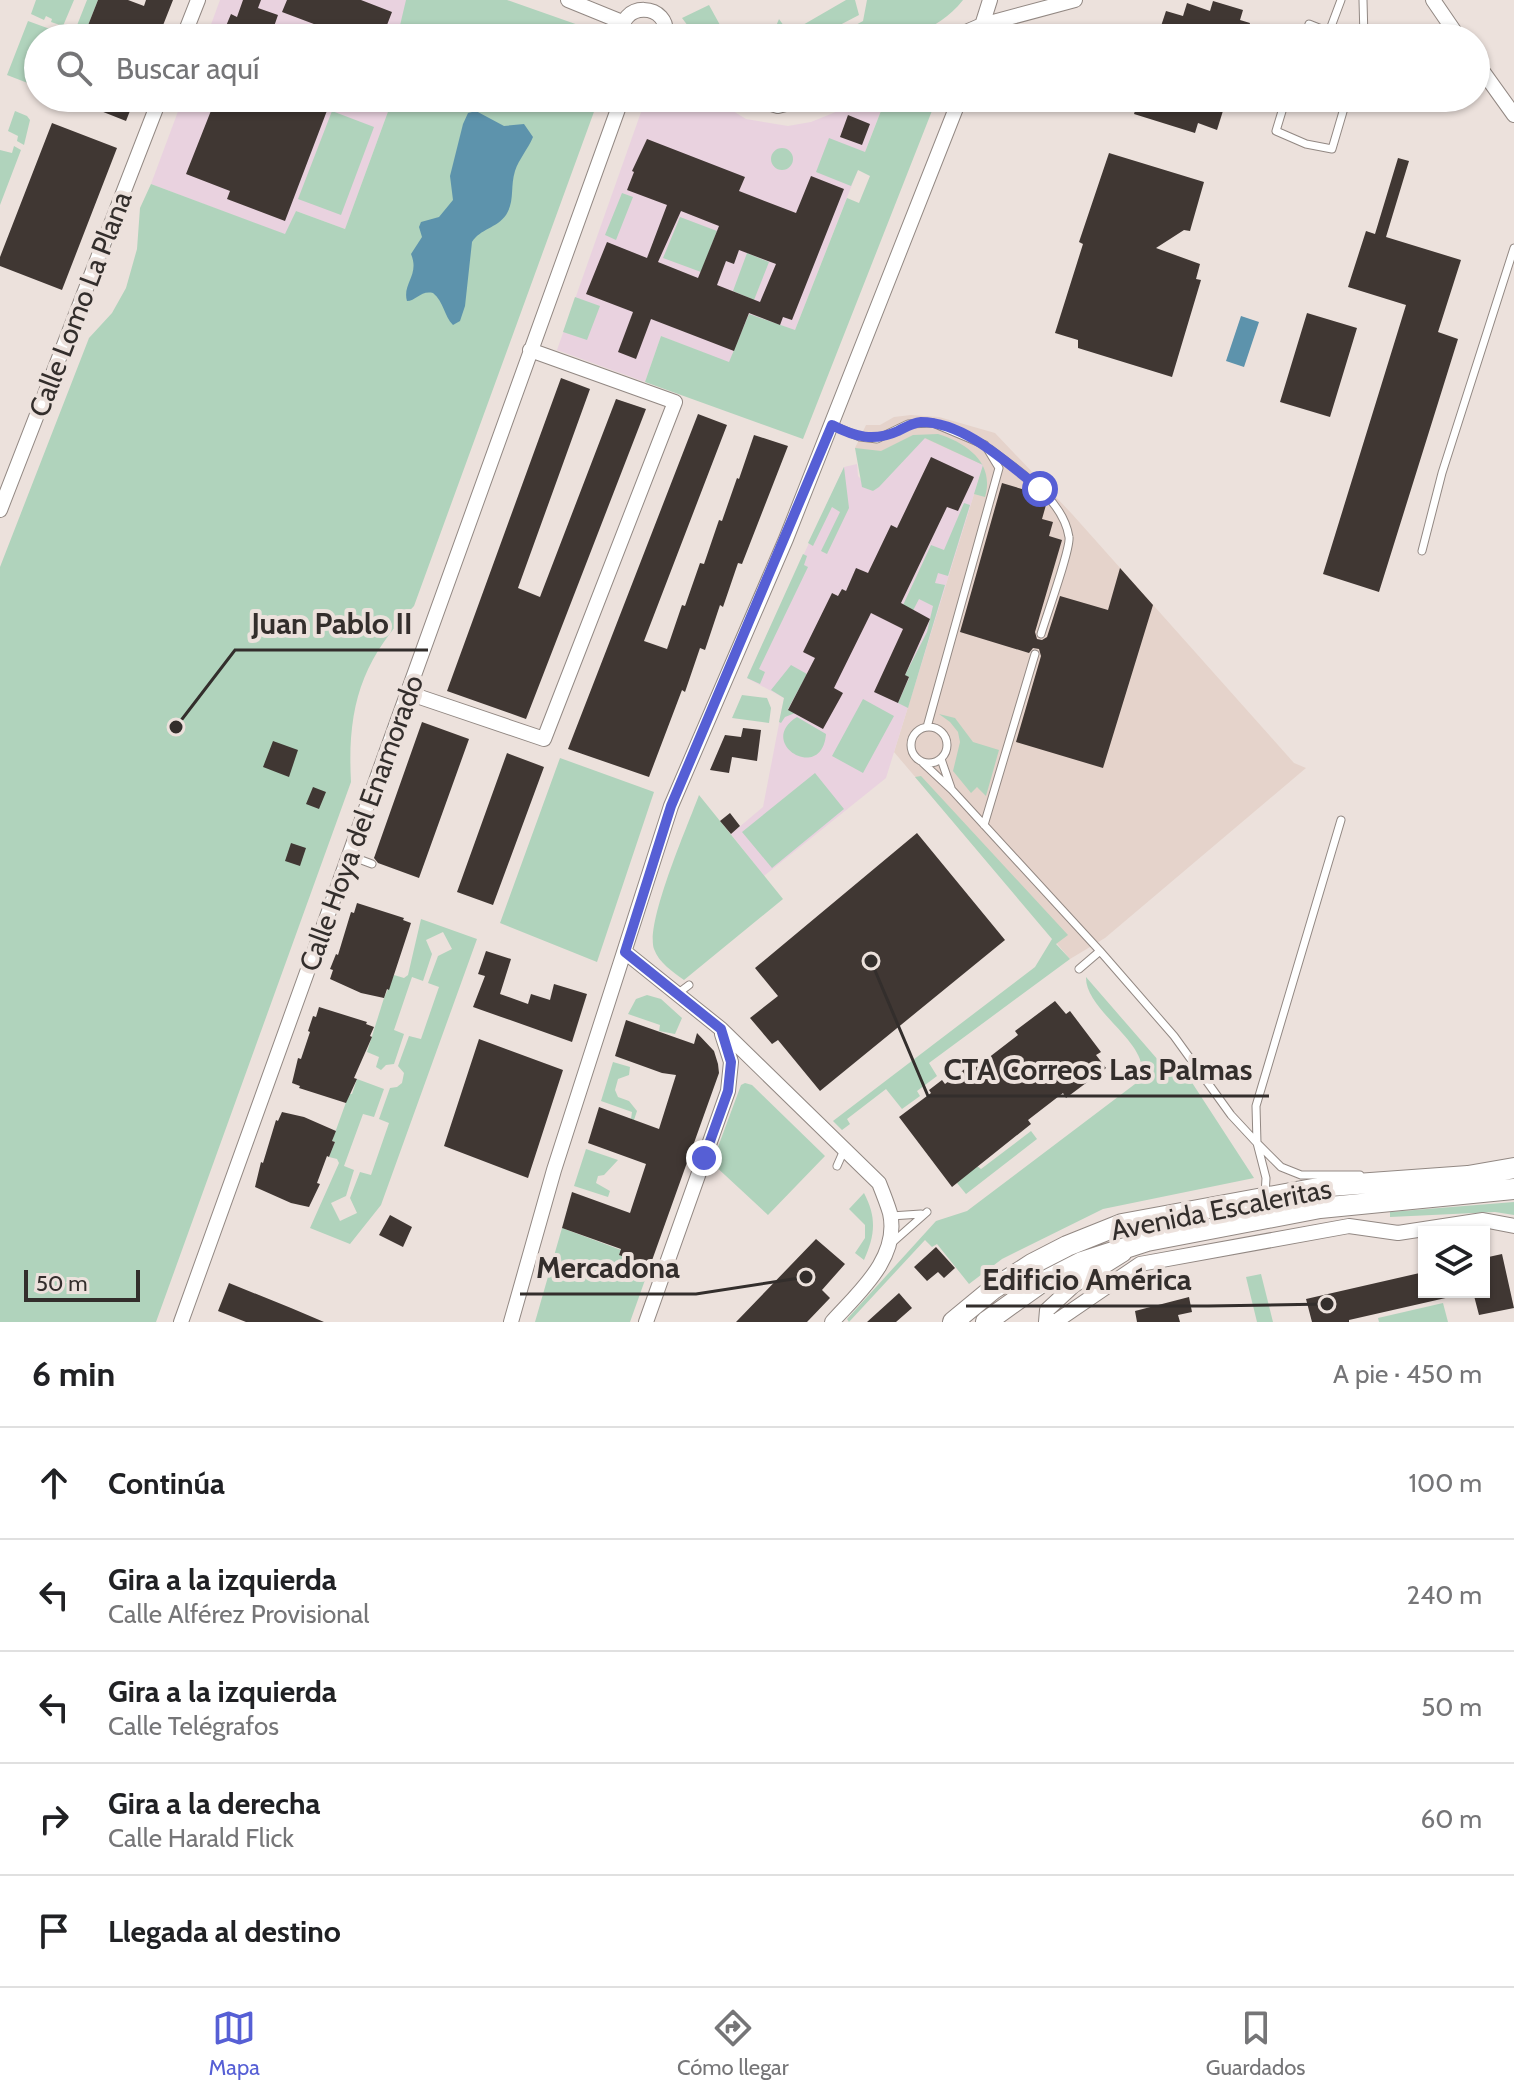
<!DOCTYPE html>
<html lang="es">
<head>
<meta charset="utf-8">
<style>
  body { margin:0; font-family:Cabin,sans-serif; background:#f2f2f2; color:#202124 }
  .controls { position:absolute; right:24px; bottom:24px; display:grid; overflow:hidden; border-radius:0px; box-shadow:0 2px 6px #0004 }
  .controls button { width:72px; height:72px; display:grid; place-items:center; padding:0; border:0; border-bottom:2px solid #e0e0e0; background:#fff; color:#202124; font:40px sans-serif }
  .scale { position:absolute; left:24px; bottom:20px; width:116px; box-sizing:border-box; padding-left:8px; border:4px solid #332e2c; border-top:0; font-size:22px; line-height:28px; white-space:nowrap; color:#332e2c; -webkit-text-stroke:6px #ece1dc; paint-order:stroke }
  .stop { position:absolute; width:24px; height:24px; margin:-18px; border:6px solid #565fd5; border-radius:50%; background:#fff }
  .stop.end { background:#565fd5; border-color:#fff; box-shadow:0 2px 8px #0008 }
  .list { margin:0; padding:0; list-style:none }
  h2 { display:flex; justify-content:space-between; align-items:center; height:104px; margin:0; padding:0 32px; font-size:34px }
  h2 small { font-size:26px; font-weight:400; color:#757577 }
  .list li { display:grid; grid-template-columns:52px 1fr auto; gap:24px; align-items:center; box-sizing:border-box; height:112px; padding:0 32px; border-top:2px solid #e0e0e0 }
  .list b { display:block; font-size:30px; white-space:nowrap }
  .list p { margin:0; font-size:26px; white-space:nowrap; color:#757577 }
  .list em { font-size:26px; font-style:normal; color:#757577 }
  .icon { flex:none; width:44px; height:44px; fill:none; stroke:currentColor; stroke-width:2; stroke-linecap:round; stroke-linejoin:round }
  .map { position:relative; flex:none; width:1514px; height:1322px; overflow:hidden }
  .search { position:absolute; background:#fff; box-shadow:0 2px 6px #0004; left:24px; right:24px; top:24px; height:88px; display:flex; align-items:center; gap:20px; box-sizing:border-box; padding:0 28px; border-radius:44px; color:#757577; font-size:30px }
  .sheet { height:664px; background:#fff }
  nav { display:flex; justify-content:space-around; align-items:center; box-sizing:border-box; height:112px; border-top:2px solid #e0e0e0; background:#fff; font-size:22px; color:#757577 }
  nav a { display:grid; justify-items:center; gap:4px }
  nav .on { color:#565fd5 }
  .map>svg:first-child { display:block }
</style>
</head>
<body>
<div class="map">
<svg width="1514" height="1322" viewBox="0 0 1514 1322">
  <rect width="100%" height="100%" fill="#ece1dc"/>
  <path fill="#e5d3cb" d="M911,415L939,417L995,433L1072,514L1294,763L1306,768L1105,938L1070,959L894,752L983,465L892,472L855,448L866,425H880L894,417Z"/>
  <path fill="#e9d2df" d="M220,0H429L415,38H206Z
    M183,98H393L345,229L296,211L286,235L151,184Z
    M646,98H712L746,119L788,126L811,122L870,98H886L775,381L661,336L645,382L557,350Z
    M924,438L983,465L886,778L764,876L731,834L763,807L784,698L747,678L844,467L857,464L858,476L873,491Z"/>
  <path fill="#b0d3bc" d="M36,0H74L63,26L51,22L52,19L46,16L44,20L31,14Z
    M87,0H98L83,38H72Z
    M406,0H507L584,27L600,38H397Z
    M846,0H855L859,15L815,38H771L779,19L789,33Z
    M867,0H963C928,44 882,38 832,38L863,21Z
    M709,5L720,25L736,38H697L682,18Z
    M28,21L61,33L59,38H38V87L7,75Z
    M393,98H599L414,606C361,660 347,708 351,782L156,1322H0V567L89,338L112,313L126,288L137,249L140,208L151,184L285,234L296,211L345,229Z
    M886,98H937L803,439L645,382L661,336L729,362L749,314L795,330L847,198L859,203L870,176L858,170L851,186L816,172L829,138L865,152Z
    M15,111L27,116L30,120L24,145L17,141L18,136L8,131Z
    M332,111L374,127L341,215L298,199Z
    M14,146L21,150L0,205V150L12,153Z
    M771 159a11 11 0 1 1 22 0a11 11 0 1 1-22 0Z
    M622,193L633,197L616,240L605,235Z
    M680,217L717,231L701,272L663,258Z
    M747,253L769,262L754,300L733,291Z
    M575,297L600,306L587,340L563,332Z
    M938,434C967,443 995,463 985,497L974,494L983,465L925,438L879,487L873,491L862,487L855,448L881,451L913,435Z
    M844,467L849,508L827,554L821,551L840,512L832,507L813,546L808,543Z
    M964,503L970,505L948,576L938,573L935,583L945,585L908,708L898,703L909,678L905,675L927,632L933,606L919,599L907,622L897,618L931,545L944,550Z
    M803,554L807,556L804,565L808,567L759,669L765,672L760,684L747,678Z
    M791,665L807,674L788,709L795,713L785,717L781,723L779,722L784,698L771,690Z
    M742,695L767,698L771,708L769,723L732,718Z
    M863,699L894,716L863,773L832,756Z
    M939,714L955,718L973,742L999,750L986,796L977,787L971,793L953,771L960,742L958,732L950,722Z
    M797,717L826,734C822,784 755,743 797,717Z
    M560,758L654,792L597,962L500,923Z
    M815,773L844,809L772,868L742,832Z
    M921,776L1068,935L1056,944L1070,959L929,1063L937,1076L917,1091L920,1096L902,1109L886,1089L847,1119L850,1124L842,1130L833,1121L1035,967L1052,939L915,777Z
    M699,795L783,899L684,980C673,972 659,963 654,949C645,923 688,825 699,795Z
    M421,919L477,939L381,1205L350,1244L310,1228L339,1163L337,1159L329,1157L335,1142L332,1141L349,1094H352L357,1079L384,1089L374,1117L363,1114L344,1166L354,1170L346,1196L331,1203L340,1221L357,1213L350,1198L360,1172L371,1175L389,1123L379,1119L390,1088L397,1087L402,1083L404,1073L398,1066L409,1036L421,1039L439,987L428,983L438,956L452,949L443,932L426,940L432,954L423,981L412,977L394,1030L404,1034L394,1064L386,1065L381,1070L376,1067L379,1057L367,1052L384,998L394,975L404,978L408,975Z
    M1086,977L1165,1068L1174,1062L1187,1079L1189,1078L1254,1178L1103,1209L1002,1259L969,1284L937,1244L932,1247L925,1240L849,1322L847,1319L936,1221L967,1211L1139,1081C1157,1046 1085,1013 1086,977Z
    M647,995L661,999L682,1018L675,1034L659,1031L660,1025L628,1014L636,999Z
    M613,1062L630,1067L629,1075L618,1079L615,1090L618,1097L629,1101L637,1111L634,1120L631,1119L632,1112L601,1101Z
    M745,1083L752,1085L825,1156L768,1215L712,1163L741,1085Z
    M1031,1131L1037,1139L966,1194L957,1183L977,1166L981,1169Z
    M586,1149L618,1160L604,1175L598,1176L596,1183L610,1191L608,1197L574,1186Z
    M864,1193C877,1218 875,1235 864,1260L855,1253L865,1238V1225L849,1209Z
    M1514,1202V1215L1495,1212L1390,1217V1212Z
    M562,1228L621,1250L619,1255L650,1266L630,1322H535Z
    M1261,1274L1273,1322H1257L1246,1277Z
    M1443,1303L1448,1322H1379L1378,1318Z"/>
  <path fill="#5d93ac" d="M476,111L504,126L524,124L533,137C528,149 519,159 515,171C510,187 515,201 506,215C497,228 480,229 472,242L465,306L460,321L453,325C444,316 444,302 433,293C421,290 416,301 407,301C402,284 420,275 411,254L422,237L419,227L421,222L439,217L453,200L450,176L463,124L468,113Z
    M1241,316L1259,322L1244,367L1226,361Z"/>
  <path fill="#403733" fill-rule="evenodd" d="M98,0H128L144,6L146,0H173L158,38H83Z
    M243,0H261L258,8L278,15L270,38H221L231,14L237,17Z
    M287,0H361L392,12L382,38H351L282,12Z
    M1213,1L1243,10L1240,20L1250,23L1246,38H1157L1166,11L1183,16L1187,3L1210,11Z
    M68,98H135L126,121Z
    M216,98H302L328,108L285,221L227,199L230,191L186,174Z
    M1139,98H1227L1217,130L1198,123L1195,133L1134,114Z
    M848,115L870,124L862,145L840,137Z
    M52,123L117,148L62,290L0,266V257Z
    M647,139L745,177L739,191L796,213L811,176L844,189L792,320L783,317L780,325L749,313L734,351L651,319L636,359L618,352L633,312L586,294L607,242L647,258L667,205L627,190L634,172L632,171ZM681,211L719,226L698,278L658,262ZM739,250L776,264L760,302L717,285L726,261L734,264Z
    M1109,153L1204,182L1190,231L1184,230L1156,248L1200,264L1196,279L1201,280L1172,377L1078,348V340L1055,333L1083,244L1079,242Z
    M1398,158L1409,161L1386,237L1461,260L1438,332L1458,339L1379,592L1323,574L1406,305L1348,287L1366,231L1375,234Z
    M1307,313L1357,328L1330,417L1280,402Z
    M561,378L590,389L518,588L540,597L616,399L646,409L526,719L447,691Z
    M698,414L727,425L644,641L667,649L682,605L685,606L700,563L704,564L719,520L722,521L737,478L739,479L754,435L788,446L742,564L738,563L723,607L720,605L705,650L700,648L685,692L682,690L649,777L568,749Z
    M931,457L974,477L958,511L947,507L901,603L930,619L905,675L909,677L898,703L874,692L903,629L871,613L834,688L843,693L823,729L788,710L815,658L803,652L832,593L838,596L842,589L846,591L856,568L868,573L891,525L897,528Z
    M1002,483L1035,493L1046,505L1042,519L1053,522L1049,536L1062,540L1035,632L1037,639L1042,640L1047,637L1060,596L1108,610L1120,568L1153,605L1103,768L1016,742L1041,656L1039,649L1033,648L1029,653L960,632Z
    M422,722L469,739L419,878L378,863L374,858Z
    M743,728L761,730L757,761L732,757L729,773L710,770L725,735L741,737Z
    M273,741L298,750L289,777L263,767Z
    M507,753L544,767L493,905L457,892Z
    M313,787L326,792L319,809L306,804Z
    M730,813L740,826L731,834L720,821Z
    M917,833L1005,940L820,1091L778,1040L772,1044L750,1018L778,996L755,968Z
    M291,843L306,848L300,866L285,861Z
    M357,903L404,918L403,920L411,923L389,990L387,989L384,998L361,993L330,979L333,970L330,969L336,954L338,955L351,912L354,913Z
    M486,951L511,959L500,994L528,1004L531,994L550,1000L554,984L587,994L572,1042L473,1007L485,976L478,974Z
    M1055,1001L1066,1014L1070,1011L1101,1052L1096,1055L1106,1068L1066,1098L1063,1093L1028,1120L1031,1124L952,1187L899,1117L931,1093L929,1090L942,1080L945,1084L979,1058L983,1062L1018,1035L1015,1031Z
    M319,1007L367,1022L366,1024L374,1027L370,1036L372,1037L354,1078L357,1079L346,1103L299,1088L300,1086L292,1083L298,1058L301,1059L310,1032L308,1031L313,1016L316,1017Z
    M626,1020L694,1044L697,1033L714,1051L718,1064L719,1073L650,1266L619,1255L621,1249L562,1228L572,1192L630,1213L646,1164L588,1143L599,1107L659,1129L676,1075L662,1073L615,1056Z
    M479,1039L563,1070L528,1178L444,1146Z
    M282,1112L304,1117L336,1131L332,1141L335,1142L329,1157L327,1156L317,1183L320,1184L309,1207L291,1203L255,1187L261,1162L263,1163L276,1120L278,1121Z
    M390,1215L412,1227L403,1247L379,1235Z
    M816,1239L845,1264L822,1290L830,1298L807,1322H736Z
    M936,1247L955,1268L944,1278L938,1272L927,1281L914,1267Z
    M1502,1254L1514,1308L1479,1315L1473,1292H1484V1258Z
    M1424,1272V1292H1449L1450,1297L1349,1320V1322H1312L1306,1299Z
    M229,1283L291,1308L324,1322H246L218,1311Z
    M899,1293L912,1308L896,1322H867Z
    M1189,1297L1192,1312L1178,1315L1180,1322H1137L1135,1311Z"/>
  <g fill="none" stroke-linecap="round" stroke-linejoin="round">
    <defs>
      <path id="lane" d="M1363,0L1364,38
        M1305,38L1309,24L1329,32L1341,0
        M1286,98L1276,131L1306,144L1332,149L1347,98
        M832,425L860,437L877,439L908,424L933,423L985,445L999,468L927,727
        M990,449C1018,471 1063,498 1069,537C1071,548 1046,617 1041,634
        M1422,551L1442,473L1514,248
        M911 745a18 18 0 1 1 36 0a18 18 0 1 1-36 0Z
        M941,759L951,788
        M923,763L952,790L1100,951
        M984,825L1035,654
        M348,855L372,864
        M1079,969L1100,951L1174,1036L1231,1115L1257,1143L1256,1106L1341,820
        M677,994L689,985
        M837,1166L844,1150
        M1265,1195L1266,1178L1257,1143L1281,1167L1301,1175H1360
        M891,1216L921,1214
        M893,1242L927,1212"/>
      <path id="street" d="M568,0L622,22
        M1433,0L1459,38
        M183,38L198,0
        M623,38C615,0 673,1 665,38
        M952,38L982,25L1075,0
        M978,38L990,0
        M1476,62L1514,115
        M752,98L778,106L809,98
        M0,510L160,98
        M408,693L544,739L675,402L530,350
        M625,952L721,1029L879,1183C883,1193 887,1203 890,1213C900,1258 858,1293 832,1322
        M181,1322L622,98
        M511,1322L554,1170L671,806L786,539L960,98
        M646,1322L728,1091L731,1062L722,1034
        M1046,1322L1047,1310L1073,1286L1124,1254
        M1055,1322L1140,1264L1349,1226L1398,1233L1483,1220L1514,1226"/>
      <path id="secondary" d="M953,1322L993,1289L1032,1264L1067,1246L1122,1224L1329,1186L1468,1176L1514,1168
        M986,1322L1039,1284L1082,1262L1147,1241L1320,1208L1514,1189"/>
    </defs>
    <use href="#lane" stroke="#928883" stroke-width="9"/>
    <use href="#street" stroke="#928883" stroke-width="16"/>
    <use href="#secondary" stroke="#928883" stroke-width="22"/>
    <use href="#lane" stroke="#fff" stroke-width="7"/>
    <use href="#street" stroke="#fff" stroke-width="14"/>
    <use href="#secondary" stroke="#fff" stroke-width="20"/>
  </g>
  <g fill="none" stroke-linecap="round" stroke-linejoin="round">
    <path stroke="#565fd5" stroke-width="10" d="M704,1158L728,1091L731,1062L721,1029L625,952L671,806L832,425C855,437 874,442 898,431C906,427 912,423 921,422C965,422 1008,464 1040,489"/>
  </g>
  <g text-anchor="middle" stroke-width="8" stroke-linejoin="round" paint-order="stroke">
    <g font-size="28" fill="#332e2c" stroke="#ece1dc">
      <text transform="translate(80 304) rotate(-69)" y="10">Calle Lomo La Plana</text>
      <text transform="translate(361 823) rotate(-70)" y="10">Calle Hoya del Enamorado</text>
      <text transform="translate(1221 1209) rotate(-11)" y="10">Avenida Escaleritas</text>
    </g>
  </g>
  <path fill="none" stroke="#332e2c" stroke-width="3" d="M176 727L235 650H428M871 961L928 1096H1269M806 1277L696 1294H520M1327 1304L1208 1306H966"/>
  <g fill="#332e2c" stroke="#ece1dc" stroke-width="3">
    <circle cx="176" cy="727" r="8"/>
    <circle cx="871" cy="961" r="8"/>
    <circle cx="806" cy="1277" r="8"/>
    <circle cx="1327" cy="1304" r="8"/>
  </g>
  <g font-size="30" text-anchor="middle" font-weight="bold" fill="#332e2c" stroke="#ece1dc" stroke-width="8" stroke-linejoin="round" paint-order="stroke">
    <text x="332" y="634">Juan Pablo II</text>
    <text x="1098" y="1080">CTA Correos Las Palmas</text>
    <text x="608" y="1278">Mercadona</text>
    <text x="1087" y="1290">Edificio América</text>
  </g>
</svg>
<div class="controls">
<button><svg class="icon" aria-label="layers" viewBox="0 0 24 24"><path d="M12 4l9 5-9 5-9-5zM3 14l9 5 9-5"/></svg></button>
</div>
<div class="scale">50 m</div>
<div class="stop" style="left:1040px;top:489px"></div>
<div class="stop end" style="left:704px;top:1158px"></div>
<div class="search"><svg class="icon" aria-label="search" viewBox="0 0 24 24"><circle cx="10" cy="10" r="6"/><path d="M15 15l6 6"/></svg>Buscar aquí</div>
</div>
<section class="sheet">
<h2>6 min<small>A pie · 450 m</small></h2>
<ul class="list">
<li><svg class="icon" aria-label="ahead" viewBox="0 0 24 24"><path d="M12 20V5M6 11l6-6 6 6"/></svg><div><b>Continúa</b></div><em>100 m</em></li>
<li><svg class="icon" aria-label="left" viewBox="0 0 24 24"><path d="M17 20v-9H6M10 6l-5 5 5 5"/></svg><div><b>Gira a la izquierda</b><p>Calle Alférez Provisional</p></div><em>240 m</em></li>
<li><svg class="icon" aria-label="left" viewBox="0 0 24 24"><path d="M17 20v-9H6M10 6l-5 5 5 5"/></svg><div><b>Gira a la izquierda</b><p>Calle Telégrafos</p></div><em>50 m</em></li>
<li><svg class="icon" aria-label="right" viewBox="0 0 24 24"><path d="M7 20v-9h11M14 6l5 5-5 5"/></svg><div><b>Gira a la derecha</b><p>Calle Harald Flick</p></div><em>60 m</em></li>
<li><svg class="icon" aria-label="arrive" viewBox="0 0 24 24"><path d="M6 21V4h12l-3 4 3 4H6"/></svg><div><b>Llegada al destino</b></div></li>
</ul>
</section>
<nav>
<a class="on"><svg class="icon" aria-label="map" viewBox="0 0 24 24"><path d="M3 6l6-2 6 2 6-2v14l-6 2-6-2-6 2zM9 4v14M15 6v14"/></svg>Mapa</a>
<a><svg class="icon" aria-label="directions" viewBox="0 0 24 24"><path d="M12 3l9 9-9 9-9-9zM9 14v-3h6M13 9l2 2-2 2"/></svg>Cómo llegar</a>
<a><svg class="icon" aria-label="saved" viewBox="0 0 24 24"><path d="M7 4h10v16l-5-4-5 4z"/></svg>Guardados</a>
</nav>
</body>
</html>
